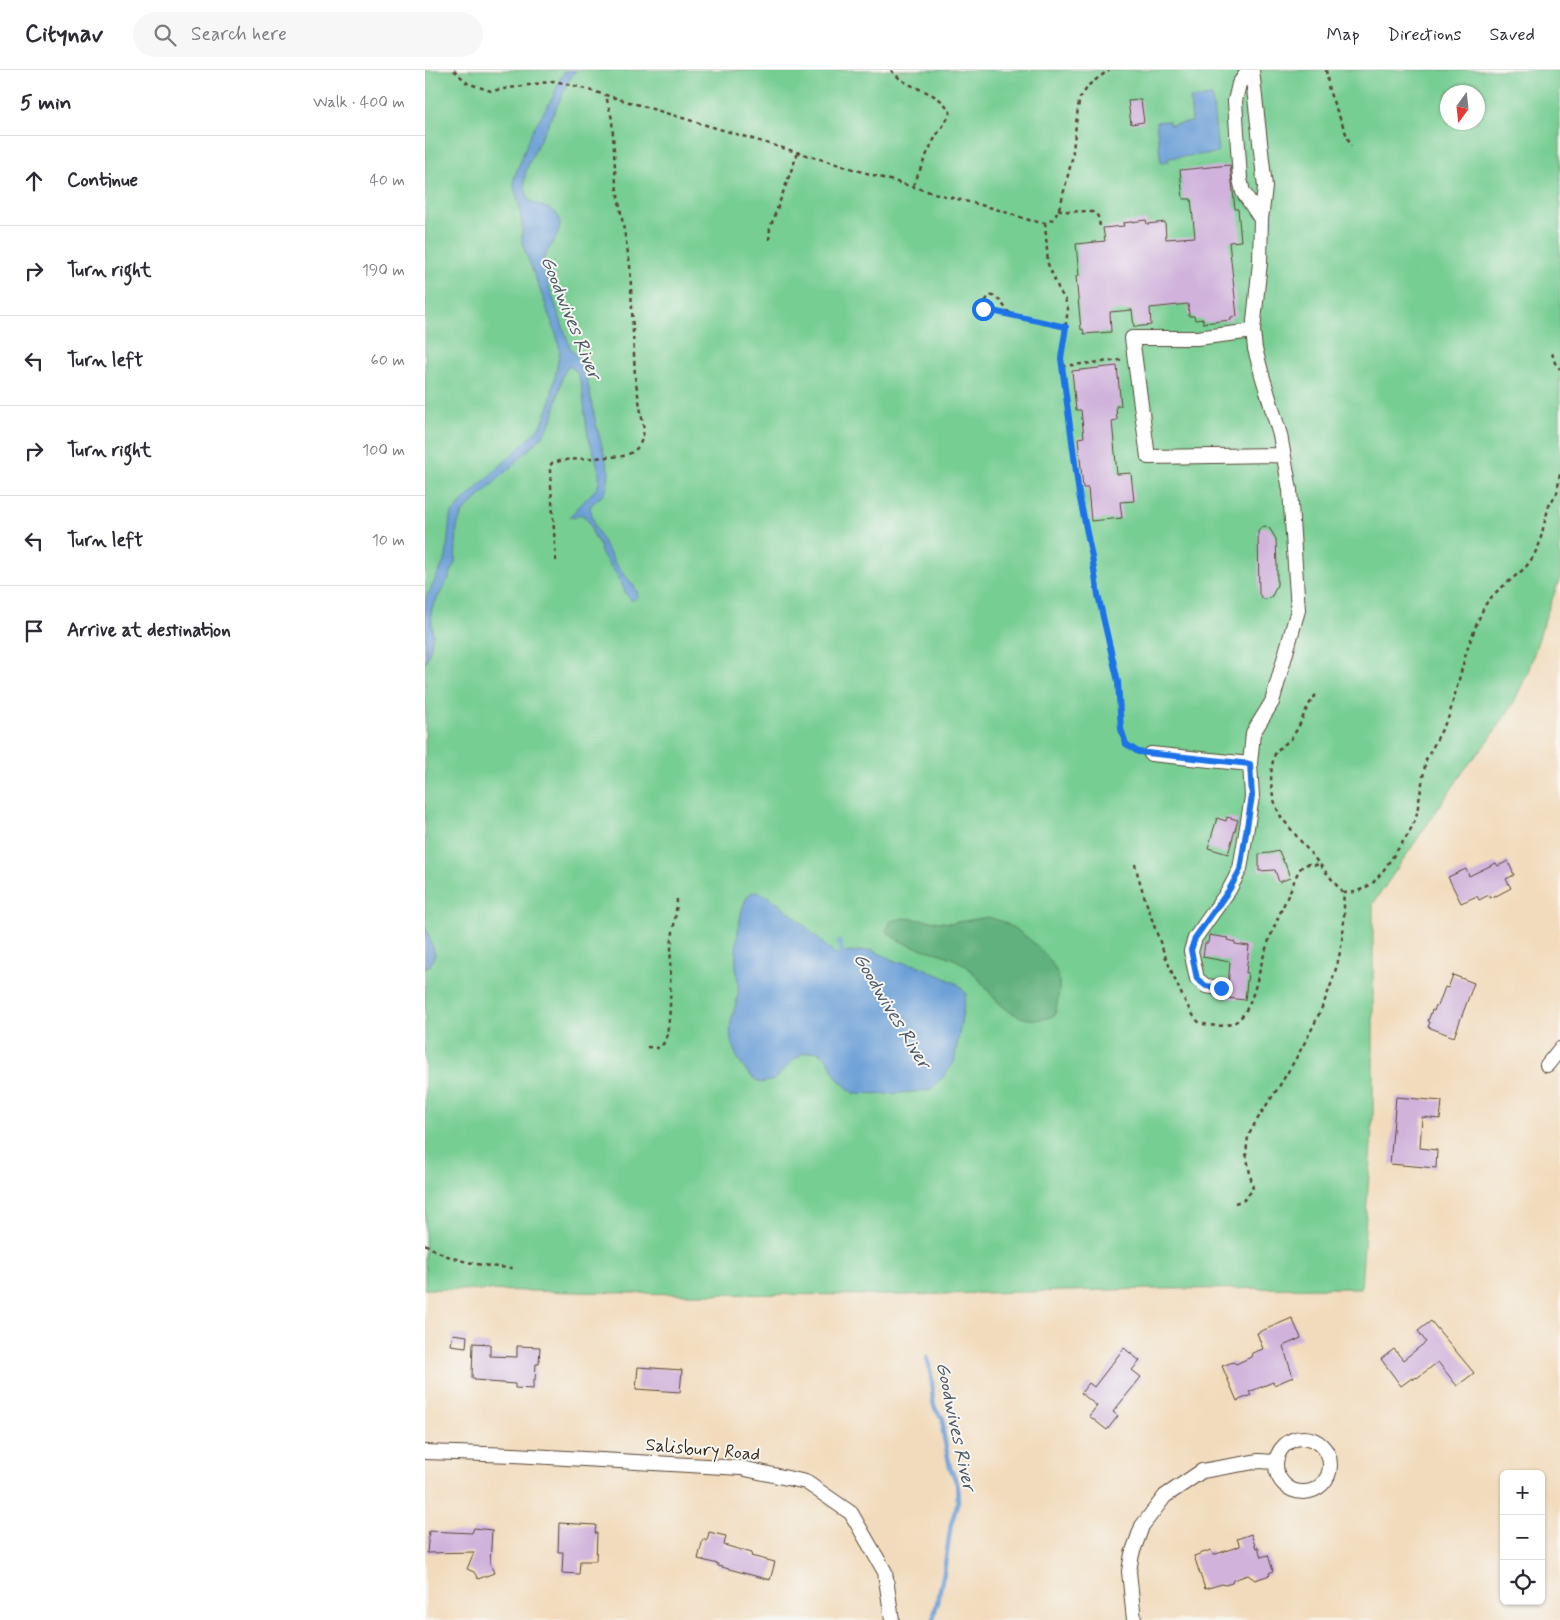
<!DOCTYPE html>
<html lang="en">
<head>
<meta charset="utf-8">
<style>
  body { margin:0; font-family:Mynerve,sans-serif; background:#f7f7f7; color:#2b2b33 }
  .controls { position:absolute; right:15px; bottom:15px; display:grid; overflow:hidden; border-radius:8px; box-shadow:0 1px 4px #0004 }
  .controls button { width:45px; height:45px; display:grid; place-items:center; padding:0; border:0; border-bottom:1px solid #e1e1e2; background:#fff; color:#2b2b33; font:25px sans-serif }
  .compass { position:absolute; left:1015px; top:15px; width:45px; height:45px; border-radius:50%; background:#fff; box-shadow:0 1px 4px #0004; rotate:195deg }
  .stop { position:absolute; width:15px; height:15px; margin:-11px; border:4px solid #1a73e8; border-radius:50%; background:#fff }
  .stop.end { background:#1a73e8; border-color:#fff; box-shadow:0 1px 5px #0008 }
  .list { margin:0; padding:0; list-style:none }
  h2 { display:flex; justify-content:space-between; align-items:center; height:65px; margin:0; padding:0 20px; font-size:21px }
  h2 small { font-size:16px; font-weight:400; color:#7c7c81 }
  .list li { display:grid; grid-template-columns:32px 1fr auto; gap:15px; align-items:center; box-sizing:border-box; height:90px; padding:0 20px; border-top:1px solid #e1e1e2 }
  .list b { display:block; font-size:19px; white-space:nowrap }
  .list em { font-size:16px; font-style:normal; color:#7c7c81 }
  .icon { flex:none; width:28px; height:28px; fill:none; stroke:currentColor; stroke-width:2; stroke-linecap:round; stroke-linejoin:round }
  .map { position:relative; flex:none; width:1135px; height:1550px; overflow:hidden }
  header { display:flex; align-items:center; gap:30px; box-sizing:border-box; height:70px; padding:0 25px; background:#fff; border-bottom:1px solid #e1e1e2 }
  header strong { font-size:24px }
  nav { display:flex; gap:28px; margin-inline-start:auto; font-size:18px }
  .search { width:350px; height:45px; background:#f7f7f7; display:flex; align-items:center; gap:12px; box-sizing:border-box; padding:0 18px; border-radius:28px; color:#7c7c81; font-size:19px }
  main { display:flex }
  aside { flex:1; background:#fff }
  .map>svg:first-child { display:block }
</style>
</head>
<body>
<header>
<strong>Citynav</strong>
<div class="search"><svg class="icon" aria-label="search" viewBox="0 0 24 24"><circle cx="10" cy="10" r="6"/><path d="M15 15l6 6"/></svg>Search here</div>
<nav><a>Map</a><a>Directions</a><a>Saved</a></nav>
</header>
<main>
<aside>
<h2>5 min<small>Walk · 400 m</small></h2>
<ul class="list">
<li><svg class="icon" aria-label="ahead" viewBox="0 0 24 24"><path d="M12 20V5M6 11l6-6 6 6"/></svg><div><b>Continue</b></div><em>40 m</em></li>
<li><svg class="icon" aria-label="right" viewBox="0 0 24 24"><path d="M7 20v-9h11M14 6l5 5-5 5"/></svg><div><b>Turn right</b></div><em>190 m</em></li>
<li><svg class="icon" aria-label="left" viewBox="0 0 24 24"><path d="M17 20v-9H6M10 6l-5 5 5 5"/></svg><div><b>Turn left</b></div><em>60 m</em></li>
<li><svg class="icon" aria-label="right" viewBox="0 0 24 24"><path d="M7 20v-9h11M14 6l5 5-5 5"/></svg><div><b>Turn right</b></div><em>100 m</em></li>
<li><svg class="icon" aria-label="left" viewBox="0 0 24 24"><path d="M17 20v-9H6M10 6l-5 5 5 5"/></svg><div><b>Turn left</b></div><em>10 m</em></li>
<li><svg class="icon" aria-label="arrive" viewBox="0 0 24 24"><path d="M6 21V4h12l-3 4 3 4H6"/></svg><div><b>Arrive at destination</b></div></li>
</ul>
</aside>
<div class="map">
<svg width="1135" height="1550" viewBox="0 0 1135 1550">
  <rect width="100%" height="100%" fill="#f6f6f2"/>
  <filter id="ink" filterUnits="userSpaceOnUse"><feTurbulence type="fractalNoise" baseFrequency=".02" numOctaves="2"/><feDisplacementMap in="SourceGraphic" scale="10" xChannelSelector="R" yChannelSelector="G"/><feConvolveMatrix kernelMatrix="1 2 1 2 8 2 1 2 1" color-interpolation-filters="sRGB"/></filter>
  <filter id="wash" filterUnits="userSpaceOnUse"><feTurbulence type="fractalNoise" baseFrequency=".0096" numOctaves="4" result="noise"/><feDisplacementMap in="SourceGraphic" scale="20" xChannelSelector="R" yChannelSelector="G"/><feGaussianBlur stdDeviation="1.12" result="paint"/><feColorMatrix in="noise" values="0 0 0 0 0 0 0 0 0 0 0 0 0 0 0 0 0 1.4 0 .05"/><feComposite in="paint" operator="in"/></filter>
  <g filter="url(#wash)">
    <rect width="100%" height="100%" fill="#f2dbbc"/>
    <path fill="#77ce93" stroke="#597c58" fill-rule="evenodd" d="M0,0H1135V508L1121,546L1103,602L1089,632L1064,670L1040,699L948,834V1046L936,1218L725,1219L476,1225L256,1224L0,1219ZM1022,22H1052V52H1022Z"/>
    <path fill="#61b17d" stroke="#4e6e4e" d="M563,847C568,849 574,850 578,852C597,861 627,885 633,906C636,918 632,933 630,945C618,951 605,951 593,946C570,937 559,911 541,896C517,878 482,882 461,861L466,851L479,848L527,853Z"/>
    <path fill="#6b9fd7" stroke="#53647a" d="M142,0H151C143,10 140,19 135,30C126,50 114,69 106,89C104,94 100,101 100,107C99,113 101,125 104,129C111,139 135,135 135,154C135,171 115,182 118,199L145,277L152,287L161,304L171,354L184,402L182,418L179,424L166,435L165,437L170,457L190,493L209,516L212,521L213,526L207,531L201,524L193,506L176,483L175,476L168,464L164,452L160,447L155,444L148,448L145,446L172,418C179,405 168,382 164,369C159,350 160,324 154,307C152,302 149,298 144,296L141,299L138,305L127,350L117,367L37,443L32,457L30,492L24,508L7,538L6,543L8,565L5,580L0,594V530L21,488L25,447L28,442L45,424L105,368L116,355L119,350L125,333L135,281L133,270L120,233L97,173V156L94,134L89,117V108L107,61L128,27L136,7Z
      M787,26L793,83L743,88V92L736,93L731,52L744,51V55L767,52L765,29Z
      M333,821C363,836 385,862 409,884L447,880L470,891L492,895L533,914L541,924L529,992L520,1005L506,1019L499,1021L461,1024L428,1023L412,1008L403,990L394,981L378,983L365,993L349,1010L335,1013C319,1002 310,988 306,969C303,951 311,940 313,924C314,915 312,906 311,897C310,884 314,829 326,823C328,822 331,822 333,821Z
      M0,855L10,884L5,896L0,898Z"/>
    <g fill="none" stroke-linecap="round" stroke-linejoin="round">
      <path stroke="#6b9fd7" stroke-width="4.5" d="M414,872L419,887
        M502,1287C504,1295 506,1303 507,1311C508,1326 505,1337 518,1348V1362L525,1397L532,1413L533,1432L526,1454L519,1502L508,1550"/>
    </g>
    <g id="blocks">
      <path fill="#d0b2db" d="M716,30L719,52L706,54L703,31Z
        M805,95L810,139H813L816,171L804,172L812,246L806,247V250L778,253V249L770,250L769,246H764L763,234L725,238L726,255L709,257L707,240L685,242L686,262L659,264L658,259L656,260L651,206H654L651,174L680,171L678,158L699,156L698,153L721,150L722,154L740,152L741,169L770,167L766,129H758L755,100Z
        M692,296L696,336H691L692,350L687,351L692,404L706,403L709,431L695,432L697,448L666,451L663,418H658L653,368L659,367L656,340H651L647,301Z
        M840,456L845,459L851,469L852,496V515L847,526L842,529H838L834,524L833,462L835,458Z
        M802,747L813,750L803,784L783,778L792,748L801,751Z
        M854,781L859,793H860L865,808L854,812L850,800L834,801V784L845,783Z
        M1083,791L1089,805L1081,809L1086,818L1071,826V825L1065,828L1064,825L1054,830L1052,826L1036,833L1023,807L1041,799L1044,806L1071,793L1073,796Z
        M784,865L803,868L802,870L810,872V874L824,876L821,903H823L820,930L802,928L805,892L778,887L780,873H783Z
        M1028,905L1049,913L1029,967L1003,957L1005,952L1003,951L1007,940L1009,941L1011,935L1013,936L1020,917L1023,918Z
        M971,1027L1017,1031L1015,1049L997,1047L995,1078L1012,1080L1011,1098L965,1094Z
        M867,1248L876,1268L858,1276L868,1307L849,1315L848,1312L824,1322L826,1325L812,1331L797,1296L808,1292L811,1294L826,1287L827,1283L838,1279L832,1263Z
        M1006,1251L1049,1303L1032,1316L1013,1292L992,1308L991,1307L988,1310L987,1308L976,1316L956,1289L969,1279L978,1290L1001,1272L993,1261Z
        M28,1264L42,1266L41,1277L26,1275Z
        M48,1273L65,1274V1286L92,1287V1276L115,1277L114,1294H111L110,1311H108V1319L90,1318V1314L63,1312V1311L49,1310L50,1308H47Z
        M699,1278L715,1291L707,1300L716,1307L688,1342L693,1346L682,1360L664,1346L672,1336L656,1323L664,1313L669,1317Z
        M213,1297L257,1300L255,1322L211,1319Z
        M134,1453L171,1455L170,1463H172L171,1491H155L154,1504L137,1503L138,1482H133Z
        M49,1458L67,1460L65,1493L69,1503L53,1509L49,1502L42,1499L49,1482L2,1483L4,1461L47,1463Z
        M284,1462L301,1466L299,1475L327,1483L326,1486L350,1492L345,1510L293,1496V1494L273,1489L278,1469L282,1471Z
        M826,1464L831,1478L833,1477L836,1487L843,1485L848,1501L844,1503L845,1505L830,1510L823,1505L808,1510L807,1513L800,1515L797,1514L780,1519L769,1486L786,1480L788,1485L815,1476L812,1469Z"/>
    </g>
  </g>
  <g filter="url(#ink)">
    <use href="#blocks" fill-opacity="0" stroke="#564536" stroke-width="1"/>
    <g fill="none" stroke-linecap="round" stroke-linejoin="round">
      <defs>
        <path id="minor" d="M824,0L814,14L810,31L815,109L818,122L836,149
          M828,261L772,268H707L723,387L858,385
          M726,684L825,694
          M795,918L781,916L772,909L766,881L770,868L804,820L815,799L827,727L825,694L828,663L847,632L873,540L865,420L855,365L837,305L830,279L828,261L835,192L836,149L840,117L827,0
          M1122,995L1135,979
          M851 1395a27 27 0 1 1 54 0a27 27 0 1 1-54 0Z
          M0,1382L89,1385L316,1398L381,1412L426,1443L460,1502L467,1550
          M709,1550L704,1501L707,1484L717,1456L740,1426L777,1401L834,1391L850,1392"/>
      </defs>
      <use href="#minor" stroke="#564536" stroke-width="16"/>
      <path stroke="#564536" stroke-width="2.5" stroke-dasharray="4 4" stroke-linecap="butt" d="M29,0L42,13L66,21L129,11L147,15L505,122L571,139L607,151L620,153L627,150L631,145L636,133L647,89L653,37L655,28L665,14L684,0
        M466,0C483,22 513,18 525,42C522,52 516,58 511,66C502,82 495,100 488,117
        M901,0L904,21L926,76
        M633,139C647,144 658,139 671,143L674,149L675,157
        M620,153L623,194L635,222L640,229L643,239L636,288L648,379L654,424L667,487L673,525L693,612L696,659L701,675L712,682
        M344,170L345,158L373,82
        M585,244L573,228L565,225L561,230L558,239L641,257
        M1127,283L1130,293L1135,299
        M637,296L696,290
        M131,491L125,401V396L127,393L139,390L198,386C212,382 217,374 219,360L210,307L205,195L191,114L187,49L181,26
        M710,794C716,821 755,938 775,953C786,956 802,958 812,951C827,940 833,905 838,888C845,865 855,843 865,821C869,814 872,798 880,795C884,793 890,795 895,795
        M918,823L931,822L947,814L958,801L984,763L991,748L1001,690L1024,646L1042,580L1052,553L1060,535L1070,523L1100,498L1108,487L1114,475L1124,435L1132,423L1135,404
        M222,977L234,978C241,973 242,965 243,957C247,934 244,904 246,880C247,862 252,844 252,826
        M810,1133L819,1130L828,1119L821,1083L823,1067C831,1049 844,1032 855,1015C890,958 926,892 918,823L856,747C845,727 843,702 851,681L866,669L873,658L883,636L892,623
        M0,1174C23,1191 61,1197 88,1198"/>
      <use href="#minor" stroke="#fff" stroke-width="14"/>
    </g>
  </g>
  <g fill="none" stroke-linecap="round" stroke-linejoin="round" filter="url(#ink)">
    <path stroke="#1a73e8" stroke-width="6" d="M558,239L641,257L636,288L654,424L667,487L673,525L693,612L696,659L701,674L713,682L825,694L827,726L815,800L804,820L770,868L766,880L772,909L781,916L796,918"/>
  </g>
  <g text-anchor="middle" stroke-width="4" stroke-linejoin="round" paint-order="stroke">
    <g font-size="18" fill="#3b2a1e" stroke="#f6f6f2">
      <text transform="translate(278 1379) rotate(5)" y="6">Salisbury Road</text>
    </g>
    <g font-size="19" font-style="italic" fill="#4e5968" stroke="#f6f6f2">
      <text transform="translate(147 247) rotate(68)" y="7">Goodwives River</text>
      <text transform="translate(468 940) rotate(59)" y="7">Goodwives River</text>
      <text transform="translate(532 1356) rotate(78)" y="7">Goodwives River</text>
    </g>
  </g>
</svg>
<div class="controls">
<button>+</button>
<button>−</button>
<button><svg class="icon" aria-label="locate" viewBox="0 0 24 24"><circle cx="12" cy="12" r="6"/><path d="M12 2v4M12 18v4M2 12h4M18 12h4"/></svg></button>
</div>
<svg class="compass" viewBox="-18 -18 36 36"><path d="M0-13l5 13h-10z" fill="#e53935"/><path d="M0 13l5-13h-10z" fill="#7c7c81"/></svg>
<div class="stop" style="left:558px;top:239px"></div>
<div class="stop end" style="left:796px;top:918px"></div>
</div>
</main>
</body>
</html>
